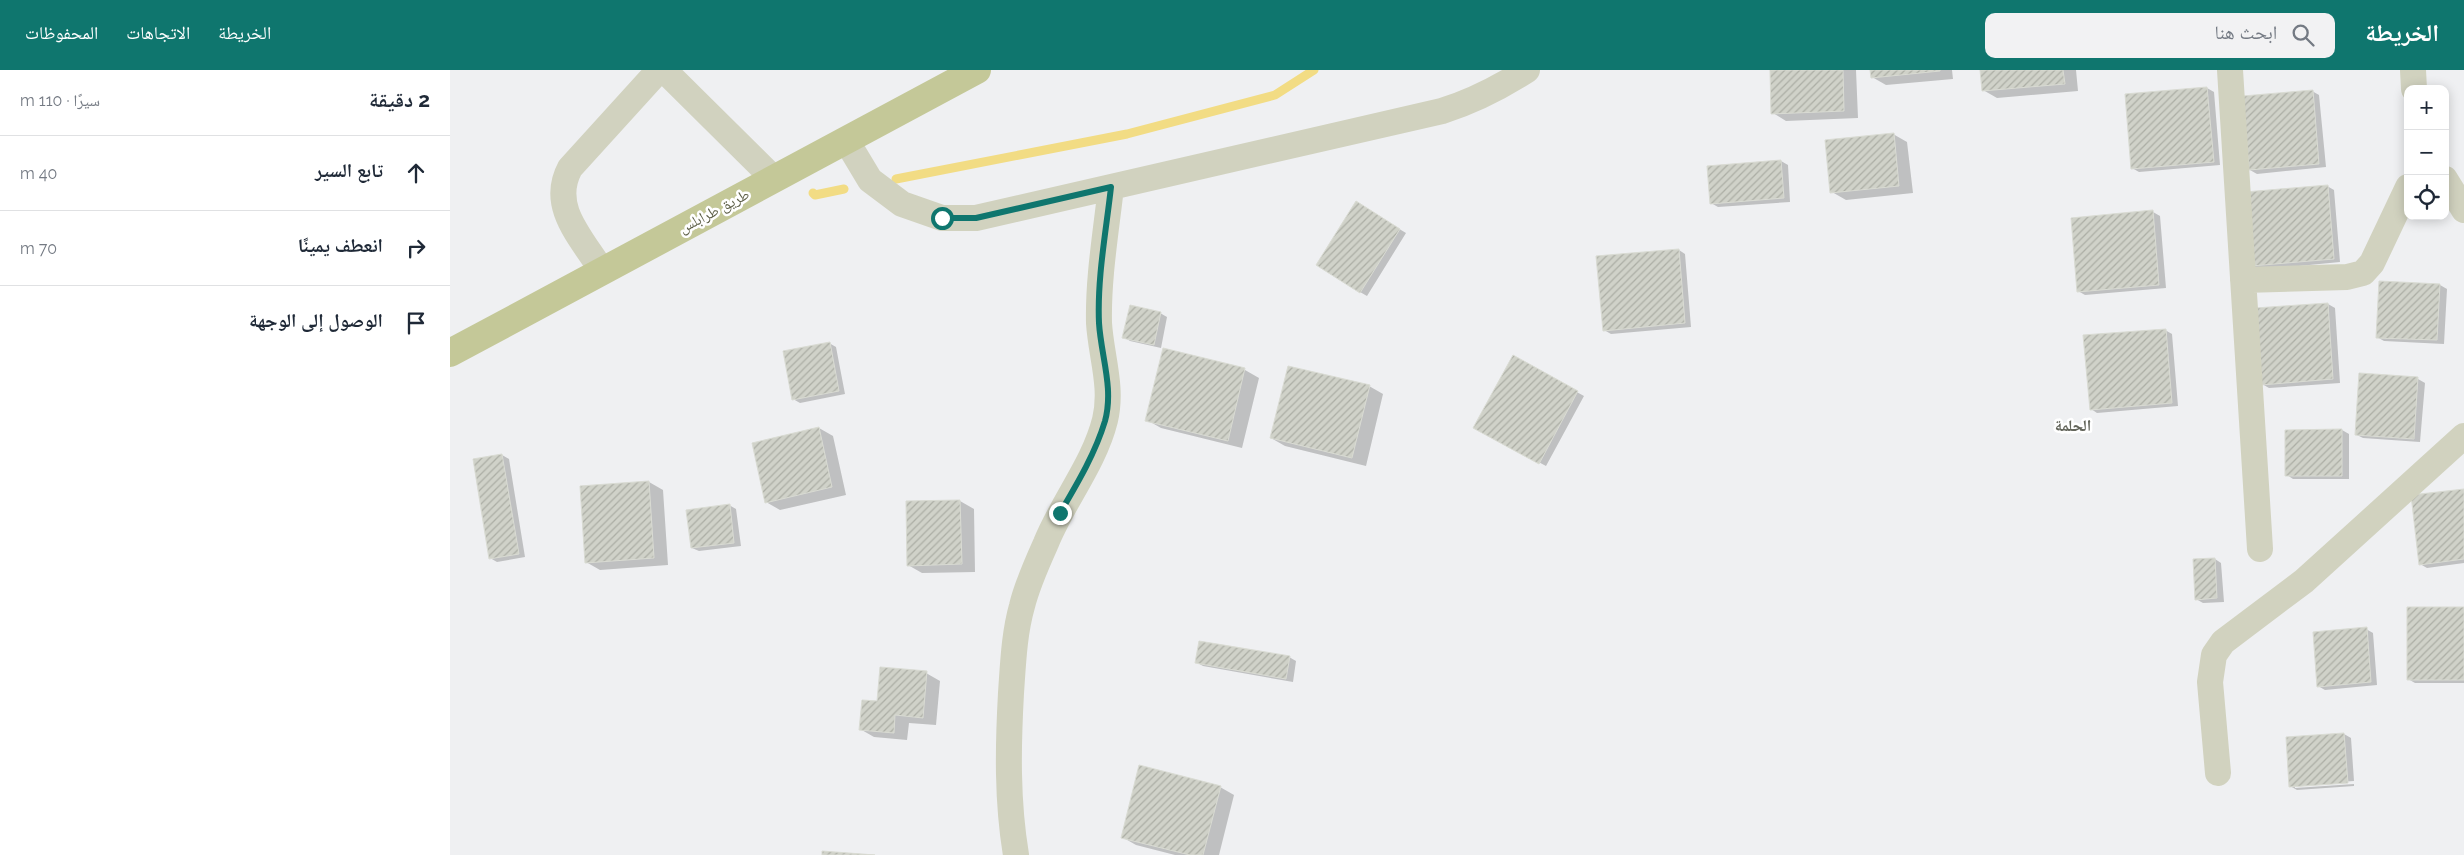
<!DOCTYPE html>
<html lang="ar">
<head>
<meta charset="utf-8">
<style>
  body { margin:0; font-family:Raleway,"Noto Naskh Arabic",sans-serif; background:#f2f2f3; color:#1f2937; direction:rtl }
  .controls { position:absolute; right:15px; top:15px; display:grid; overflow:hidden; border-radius:10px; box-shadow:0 2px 12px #0003 }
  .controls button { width:45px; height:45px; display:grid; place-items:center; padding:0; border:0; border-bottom:1px solid #e0e1e3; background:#fff; color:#1f2937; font:25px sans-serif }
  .stop { position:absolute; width:15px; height:15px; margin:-11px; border:4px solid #0f766e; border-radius:50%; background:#fff }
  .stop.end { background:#0f766e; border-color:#fff; box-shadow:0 1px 5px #0008 }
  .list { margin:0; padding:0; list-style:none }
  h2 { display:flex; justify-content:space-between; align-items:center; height:65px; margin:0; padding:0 20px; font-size:21px }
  h2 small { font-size:16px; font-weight:400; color:#747a83 }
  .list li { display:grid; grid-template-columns:32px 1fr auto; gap:15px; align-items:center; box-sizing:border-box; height:75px; padding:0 20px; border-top:1px solid #e0e1e3 }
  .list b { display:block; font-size:19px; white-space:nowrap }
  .list em { font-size:16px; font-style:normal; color:#747a83 }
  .icon { flex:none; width:28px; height:28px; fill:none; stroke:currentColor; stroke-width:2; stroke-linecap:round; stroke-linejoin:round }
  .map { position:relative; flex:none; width:2014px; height:785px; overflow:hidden; direction:ltr }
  header { display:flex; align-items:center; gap:30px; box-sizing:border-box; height:70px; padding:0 25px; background:#0f766e; color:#fff }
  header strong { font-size:24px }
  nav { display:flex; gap:28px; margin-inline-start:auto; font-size:18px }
  .search { width:350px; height:45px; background:#f2f2f3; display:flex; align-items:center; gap:12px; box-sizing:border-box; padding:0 18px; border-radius:10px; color:#747a83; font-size:19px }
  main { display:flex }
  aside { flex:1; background:#fff }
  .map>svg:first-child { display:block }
</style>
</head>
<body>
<header>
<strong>الخريطة</strong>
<div class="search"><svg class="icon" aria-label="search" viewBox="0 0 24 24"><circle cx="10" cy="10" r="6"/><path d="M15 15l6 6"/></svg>ابحث هنا</div>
<nav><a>الخريطة</a><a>الاتجاهات</a><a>المحفوظات</a></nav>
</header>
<main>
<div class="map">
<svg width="2014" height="785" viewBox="0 0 2014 785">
  <defs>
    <pattern id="building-hatch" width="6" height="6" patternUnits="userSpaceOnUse" patternTransform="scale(1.25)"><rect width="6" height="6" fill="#d0d2c9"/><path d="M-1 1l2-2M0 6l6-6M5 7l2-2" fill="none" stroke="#acaea5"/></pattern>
  </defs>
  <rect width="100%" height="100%" fill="#eff0f2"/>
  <path fill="#0003" d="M1321,0H1406L1408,48L1336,51L1323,43Z
    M1421,0H1502L1503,9L1436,15L1422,7Z
    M1532,0H1626L1628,21L1547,28L1533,20Z
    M1757,18L1764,22L1770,95L1689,102L1682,98Z
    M1862,21L1869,25L1876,97L1807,104L1800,100Z
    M1443,64L1457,72L1463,123L1396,130L1382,122Z
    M1331,91L1338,95L1340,132L1268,137L1261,133Z
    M1877,116L1884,120L1890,192L1809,200L1803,196Z
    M906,133L956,163L917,226L910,222Z
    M1703,142L1710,146L1716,218L1635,225L1628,221Z
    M1229,180L1235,184L1241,257L1161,264L1154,260Z
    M1990,215L1997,219L1994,274L1934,271L1927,267Z
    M1878,234L1885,238L1890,313L1819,318L1812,314Z
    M710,243L717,247L711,278L680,271L674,267Z
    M1715,260L1722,264L1728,336L1647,343L1641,339Z
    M379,273L386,277L395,324L350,333L343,329Z
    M714,280L795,300L809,308L792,378L711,358L697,350Z
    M1063,287L1134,326L1096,396L1025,358Z
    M1968,309L1975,313L1970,372L1913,368L1907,365Z
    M919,316L933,324L916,396L835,376L821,368Z
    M369,358L383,366L396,425L330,440L316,432Z
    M1892,360L1899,364V409H1843L1837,405Z
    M52,385L59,389L75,487L47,492L40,488Z
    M199,412L213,420L218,495L150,500L136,492L131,417Z
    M2014,420V493L1977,498L1970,494Z
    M510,431L524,439L525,502L472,503L458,495Z
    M279,435L286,439L291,476L249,481L242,478Z
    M1765,489L1771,493L1774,532L1753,533L1746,529Z
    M2014,539V613H1965L1958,609Z
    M1916,559L1923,563L1927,615L1875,620L1868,616Z
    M839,587L846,591L843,612L753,596L746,592Z
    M476,603L490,611L486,655L459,653L457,670L424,667L410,659L428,632Z
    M1894,664L1901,668L1904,711L1845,715V718L1904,714V716L1847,720L1840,716L1837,668Z
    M770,717L784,725L769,785H725L686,775L672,767Z"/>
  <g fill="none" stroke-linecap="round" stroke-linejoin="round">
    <path stroke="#f2dc84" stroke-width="9" d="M446,109L677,64L825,25L864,0
      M363,123L365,125L394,119"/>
  </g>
  <path fill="url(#building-hatch)" stroke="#d9dbd3" d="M1320,0H1393L1394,41L1321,44Z
    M1420,0H1490V1L1421,8Z
    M1530,0H1613L1615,14L1532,21Z
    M1757,17L1764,92L1681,99L1675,24Z
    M1863,20L1869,94L1799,100L1793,26Z
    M1444,63L1449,116L1380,123L1375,70Z
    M1331,90L1334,128L1260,134L1257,96Z
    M1878,115L1884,189L1801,196L1795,122Z
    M906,131L950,159L910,223L866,195Z
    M1703,140L1709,215L1627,222L1621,148Z
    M1229,179L1235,253L1153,261L1146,186Z
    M1929,211L1990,214L1987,270L1926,268Z
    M1878,233L1883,309L1811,315L1805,238Z
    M680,235L711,242L704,275L672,268Z
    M1716,259L1722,333L1640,340L1633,265Z
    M380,272L389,321L342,330L333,281Z
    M713,278L795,298L778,371L695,351Z
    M1063,285L1128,321L1089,394L1023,358Z
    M838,296L920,315L902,388L820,368Z
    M1909,303L1968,307L1964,369L1905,365Z
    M369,357L382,417L315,433L302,373Z
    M1892,359V406H1835V360Z
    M52,384L69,484L39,489L23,389Z
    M199,411L204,488L135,493L130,416Z
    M2014,419V489L1969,495L1961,425Z
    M510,430L512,494L457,496L456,431Z
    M280,434L284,473L241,478L236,440Z
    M1765,488L1767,528L1745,530L1743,489Z
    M1957,537H2014V610H1957Z
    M1917,557L1921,612L1867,617L1863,562Z
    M749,571L840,586L836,609L745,593Z
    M430,597L477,601L473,648L445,645L444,663L409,660L412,630L427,631Z
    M1894,663L1898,713L1839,717L1836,667Z
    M689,695L771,716L753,785H740L671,768Z
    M372,781L425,785H372Z"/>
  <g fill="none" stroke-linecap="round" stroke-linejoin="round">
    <path stroke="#d1d2bf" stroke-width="26" d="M214,0L324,109
      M1780,0L1810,479
      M1963,0L1964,19
      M396,70L420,110L452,134L492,148H526L992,41C1024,31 1049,18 1077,0
      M1995,109L2014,140
      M152,201C132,168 99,137 120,98L209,0
      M1793,210L1897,207L1913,203L1922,193L1958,117
      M1768,703L1760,612L1764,585L1773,572L1854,511L2014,366
      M566,785C557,731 558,677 561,623C563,595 564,564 572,536C577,515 587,493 596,473C613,431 644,394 655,350C663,317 651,286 649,253C648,208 656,162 661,117"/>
    <path stroke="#c4c898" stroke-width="28" d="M0,283L527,0"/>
  </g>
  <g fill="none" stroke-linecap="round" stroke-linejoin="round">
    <path stroke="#0f766e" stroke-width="6" d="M492,148H526L661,117C656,162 647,208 649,253C651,286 664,318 655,351C645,384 627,414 610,443"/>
  </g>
  <g text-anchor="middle" stroke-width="5" stroke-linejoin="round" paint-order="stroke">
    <g font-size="15" fill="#5c5e46" stroke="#fff">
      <text transform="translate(264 141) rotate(-28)" y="5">طريق طرابلس</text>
    </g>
    <g font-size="16" font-weight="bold" fill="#63655b" stroke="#fff">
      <text x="1623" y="361">الحلمة</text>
    </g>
  </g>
</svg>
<div class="controls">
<button>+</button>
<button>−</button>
<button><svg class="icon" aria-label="locate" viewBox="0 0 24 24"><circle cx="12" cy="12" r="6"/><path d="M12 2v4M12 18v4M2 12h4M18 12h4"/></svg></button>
</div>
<div class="stop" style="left:492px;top:148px"></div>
<div class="stop end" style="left:610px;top:443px"></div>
</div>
<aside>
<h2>2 دقيقة<small>سيرًا · 110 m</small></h2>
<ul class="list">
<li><svg class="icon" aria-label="ahead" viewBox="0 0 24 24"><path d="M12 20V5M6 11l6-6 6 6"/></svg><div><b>تابع السير</b></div><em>40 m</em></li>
<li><svg class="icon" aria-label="right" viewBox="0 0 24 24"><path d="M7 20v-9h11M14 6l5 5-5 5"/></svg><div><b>انعطف يمينًا</b></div><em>70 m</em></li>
<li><svg class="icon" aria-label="arrive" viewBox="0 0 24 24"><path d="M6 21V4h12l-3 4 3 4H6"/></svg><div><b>الوصول إلى الوجهة</b></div></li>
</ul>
</aside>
</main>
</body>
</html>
